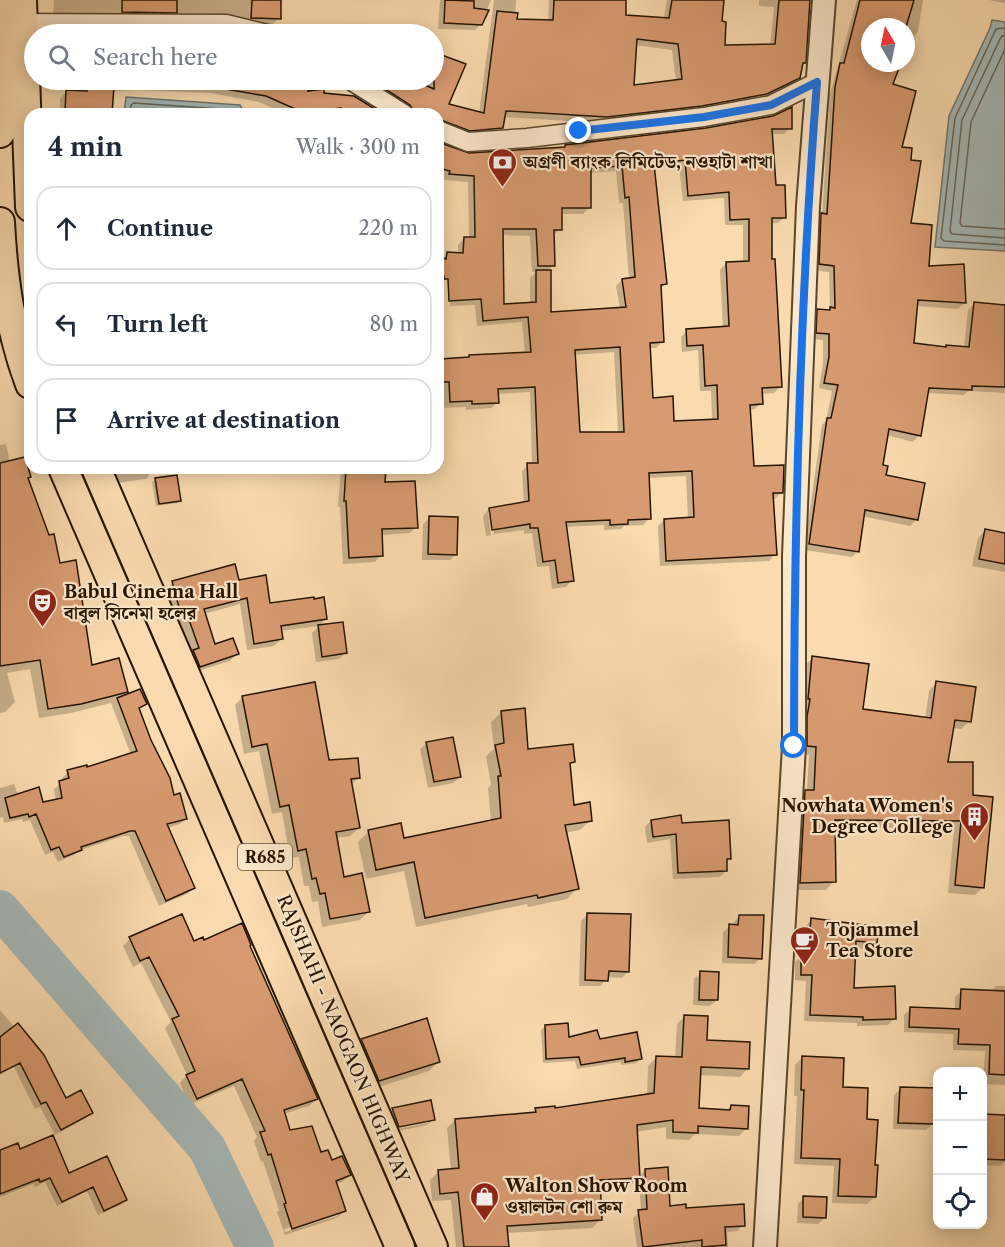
<!DOCTYPE html>
<html lang="en">
<head>
<meta charset="utf-8">
<style>
  body { margin:0; font-family:"Libre Caslon Text","Noto Serif Bengali",serif; background:#f6f6f7; color:#1f2937 }
  .controls { position:absolute; right:18px; bottom:18px; display:grid; overflow:hidden; border-radius:12px; box-shadow:0 3px 15px #0003 }
  .controls button { width:54px; height:54px; display:grid; place-items:center; padding:0; border:0; border-bottom:2px solid #e0e1e3; background:#fff; color:#1f2937; font:30px sans-serif }
  .compass { position:absolute; left:861px; top:18px; width:54px; height:54px; border-radius:50%; background:#fff; box-shadow:0 3px 15px #0003; rotate:351deg }
  .stop { position:absolute; width:18px; height:18px; margin:-14px; border:4px solid #1a73e8; border-radius:50%; background:#fff }
  .stop.end { background:#1a73e8; border-color:#fff; box-shadow:0 2px 6px #0008 }
  .list { margin:0; padding:0; list-style:none }
  h2 { display:flex; justify-content:space-between; align-items:center; height:78px; margin:0; padding:0 24px; font-size:26px }
  h2 small { font-size:20px; font-weight:400; color:#747a83 }
  .list li { display:grid; grid-template-columns:39px 1fr auto; gap:18px; align-items:center; box-sizing:border-box; height:84px; margin:0 12px 12px; padding:0 12px; border:2px solid #e0e1e3; border-radius:18px }
  .list b { display:block; font-size:22px; white-space:nowrap }
  .list em { font-size:20px; font-style:normal; color:#747a83 }
  .icon { flex:none; width:33px; height:33px; fill:none; stroke:currentColor; stroke-width:2; stroke-linecap:round; stroke-linejoin:round }
  .map { position:relative; flex:none; width:1005px; height:1247px; overflow:hidden }
  .search { position:absolute; background:#fff; box-shadow:0 3px 15px #0003; left:24px; top:24px; width:420px; height:66px; display:flex; align-items:center; gap:15px; box-sizing:border-box; padding:0 21px; border-radius:33px; color:#747a83; font-size:22px }
  .panel { position:absolute; background:#fff; box-shadow:0 3px 15px #0003; left:24px; top:108px; width:420px; height:366px; border-radius:18px }
  .map>svg:first-child { display:block }
</style>
</head>
<body>
<div class="map">
<svg width="1005" height="1247" viewBox="0 0 1005 1247">
  <rect width="100%" height="100%" fill="#fadbaf"/>
  <filter id="stains"><feTurbulence type="fractalNoise" baseFrequency=".00333" numOctaves="4"/><feColorMatrix values="0 0 0 0 .2 0 0 0 0 .09 0 0 0 0 .02 0 0 0 .5 -.17"/></filter>
  <radialGradient id="worn" r=".72"><stop offset=".6" stop-color="#630" stop-opacity="0"/><stop offset="1" stop-color="#630" stop-opacity=".3"/></radialGradient>
  <path fill="#a5b8b8" stroke="#72766e" stroke-width="1.5" d="M992,20L1005,22V251L935,247L949,116L990,28Z
    M126,97L240,105L245,114H124Z"/>
  <path fill="#0003" fill-rule="evenodd" d="M54,0H279V18L271,26L53,16Z
    M440,0H491L481,24L475,30L438,29Z
    M494,0H516L515,20L548,22L549,0H625V16L664,19L667,0H723L720,23L723,46H770L774,7L759,6V0H809L804,62L801,65L798,77L792,84L760,100L695,111L600,123L503,117L502,128L496,134L463,136L438,127V114H407L380,95L388,80H434V53L464,65L447,105L479,114ZM635,45L672,50L676,81L633,87Z
    M857,0H923L918,32L915,35L912,48L906,54V27H870V63H899L891,85L910,225L927,268L965,303L958,309L916,306L913,345L944,349L946,347L964,348L968,310L974,304L1005,307V393L968,391L964,395L927,393L919,435L913,442L886,435L881,466L884,476L916,520L910,526L862,516L858,551L852,557L804,550L822,425L826,421L832,391L819,388L823,364V340L811,339L812,316L818,310H830L829,272L814,270L816,221L822,215L830,94Z
    M989,0H1005V3Z
    M115,80H313L306,93L323,95L380,114H286L259,102L211,93L136,90L112,91L111,114H60V98L66,92H82L87,86L114,88Z
    M790,128L784,134H771L775,187L785,217L778,223H771V261L780,387L774,393L761,394V403L755,409L749,410L752,468L782,492L775,499H772L775,554L769,561L660,566L658,526L664,520L688,519L686,476L647,478L649,519L643,525L624,526L621,529L604,530V525L565,527L572,580L566,587L552,589L549,566L537,567L532,533L524,534V530L494,534L491,512H488L491,535L486,536L483,516L489,509L524,504L522,471L528,465H532L530,392L497,394L498,402L491,408L466,410V407L438,408V361L525,354L522,322L477,326L475,305L450,306L453,281L440,278L441,260L447,254H458V245L464,238L469,239L468,182L444,180V177L438,175V144L469,155L564,148L706,130ZM679,166L683,201L724,198L725,225H743V262L726,263L720,270L723,328L687,331L681,337L682,352L698,350L700,391H711L712,420L673,422L652,399L649,348H656L662,342L660,289L666,283L654,168ZM616,171L619,203H623L629,279L622,280L616,286L620,309L550,313L547,271L553,265V235L561,229L560,214H583L589,208V173ZM502,235L530,236L532,272H536L530,278V304L503,305ZM614,352L618,434H579L574,355Z
    M6,444L10,462L29,477L27,479L59,565L91,667L126,692L120,698L145,704L138,710L173,797L186,818L180,824L167,828L193,888L187,894L159,906L129,836H123L78,851L74,855L58,862L53,852L45,855L30,820L23,822L22,819L4,823L3,817L0,818V788L14,784L18,795L42,804L56,801L54,789L63,782L62,778L68,772L86,769L131,755L111,703L71,713L39,718L30,669L7,673L15,702L5,712L0,713V445Z
    M110,468H148L149,476L146,479L117,483Z
    M341,468H385L384,484L416,527L410,533L381,535V555L375,562L343,564L340,507H338Z
    M176,477L180,500L177,503L156,506L152,482L155,480Z
    M430,518L456,554L450,560H422L423,524Z
    M985,531L1005,535V572L972,566L978,538Z
    M238,581L269,605L326,619L318,626L280,631L281,639L274,646L247,650L240,604L204,614L214,645L237,653L230,661L192,673L191,654L179,620L174,622L165,590L173,583Z
    M318,627L345,653L339,659L316,662L312,633Z
    M813,658L862,710L925,719L929,691L937,682L970,721L961,729L952,728L946,763L971,796L983,887L975,895L948,893L954,828H833L834,881L826,890H792L797,800L807,791L809,755L800,754L804,666Z
    M243,697L328,762L358,778L351,785L359,828L350,836L336,838L343,878L368,912L360,920L322,927L318,901L312,902L309,886H304L299,857L290,858L282,812L272,814L259,751L244,754L235,705Z
    M502,712L527,751L573,762L568,767L573,806L591,820L580,830L565,833L577,888L567,899L528,907L527,904L416,927L404,871L366,879L358,842L368,832L400,825L403,840L491,821L488,788L491,785L486,756L494,749L491,722Z
    M427,743L460,777L453,783L428,788L420,749Z
    M651,821L681,824L730,858L726,862V871L720,877L673,879L670,839L647,843L645,827Z
    M588,914L628,971L622,978L607,977L601,986H579L581,921Z
    M739,917L761,958L754,964L722,963L723,932L730,926H733V923Z
    M812,919L876,943L869,949L854,948L852,989L894,1019L888,1025L857,1026V1023L804,1021L806,981L795,980V962L802,955L806,926Z
    M130,939L249,946L316,1099L309,1106L284,1114L289,1132L349,1175L342,1182L335,1184L344,1211L337,1218L285,1235L277,1212L279,1210L263,1161L261,1162L254,1141L257,1137L234,1086L189,1105L180,1083L187,1075L165,1028L171,1022L141,963L133,967L123,946ZM338,1213V1216L285,1232L284,1229Z
    M701,973L717,1000L710,1006L693,1005L694,979Z
    M996,986H1005V1085L983,1084L985,1051L953,1050V1034L904,1032V1015L910,1009L955,1011V997L961,991L990,992Z
    M0,1010L15,1028L66,1100L91,1112L86,1118L55,1135L40,1107L35,1109L14,1067L0,1075Z
    M685,1016L705,1042L748,1068L740,1077L699,1075L698,1110L727,1111L731,1106L747,1128L739,1136L695,1134L689,1140L666,1139V1127L636,1132L639,1177L645,1170L668,1208L685,1209L743,1225L737,1231L727,1232L728,1247H637L633,1218L641,1211L639,1177L631,1185L599,1187L600,1220L592,1228L506,1233L508,1247H456L451,1200L432,1201L430,1180L438,1172L451,1171L447,1128L455,1120L532,1113L536,1110H554L647,1096L648,1066L656,1058L675,1059L677,1024Z
    M545,1026L567,1039L599,1041L641,1058L636,1063L621,1065V1062L577,1069L575,1061L543,1063L541,1030Z
    M362,1040L438,1062L429,1071L369,1090L352,1050Z
    M803,1057L841,1088L866,1121L873,1167L875,1197L867,1204L832,1203L834,1166L794,1164L797,1096H794L795,1065Z
    M900,1089L938,1090V1118H933V1124L926,1130L893,1129L894,1095Z
    M393,1110L433,1119L427,1125L393,1132L387,1116ZM428,1119V1123L392,1130L391,1127Z
    M982,1116L1005,1117V1162L1001,1166L982,1165Z
    M19,1151L68,1175L126,1200L120,1205L98,1215L87,1191L57,1206L45,1182L35,1187L33,1184L0,1197V1152Z
    M804,1197L825,1218L818,1224L797,1223L798,1204Z"/>
  <g fill="none" stroke-linecap="round" stroke-linejoin="round">
    <path stroke="#65665c" stroke-width="1.5" d="M1005,28L996,29L955,118L941,238L944,241L1005,245
      M1005,35L1001,37L962,120L950,231L952,234L1005,238
      M1005,49L971,122L960,223L962,226L1005,229
      M130,114L131,105L134,103L235,110L239,114"/>
    <path stroke="#a5b8b8" stroke-width="38" d="M0,909L207,1148L255,1247"/>
  </g>
  <path fill="#d89b71" stroke="#251400" stroke-width="1.5" fill-rule="evenodd" d="M122,0H177V13L122,12Z
    M252,0H281V19L251,18Z
    M445,0L474,1V8L489,10L482,25L444,23Z
    M554,0H626V15L669,18L672,0H724L722,21L726,22L725,45L775,44L779,0H810L806,63H803L800,78L767,94L702,106L607,117L506,111L503,128L470,131L438,119V114H415L410,105L385,89L390,80H414L434,89V52L466,64L449,104L484,113L497,11L518,13L517,19L553,20ZM637,39L678,44L682,79L634,85Z
    M860,0H914L906,27H870V63H901L893,84L916,91L902,147L912,148L911,160L921,161L911,223L932,225L929,266L964,264L966,303L918,300L914,343L946,347V345L969,347L974,302L1005,305V387L972,386V390L929,388L921,436L889,429L883,465L888,466L886,475L925,483L918,520L865,510L859,552L809,544L827,418H831L838,385L824,383L829,357V334L816,333L817,309L830,310V307L835,308L834,266L819,264L821,213L827,214L835,87L840,63H844Z
    M220,80H315L308,91L324,89V93L354,96L383,114H341V108L302,112L266,96L219,88Z
    M87,85L114,87L112,114L65,112L66,90L87,91Z
    M792,107V129H772L776,185H785L786,218H772V259H775L782,387L762,388L763,404L750,405L754,466L784,465L783,493H773L777,555L666,561L664,519L694,517L692,471L649,473L651,519L628,520V524L610,525V520L566,522L574,581L558,583L555,560L543,562L538,528H530V524L492,530L489,508L529,501L527,463H538L535,387L498,389L499,403L472,404V401L450,402L449,382H441L440,359L469,357V355L531,352L528,317L483,321L481,299L449,301L448,279H444V276L438,274V257L446,259L447,252L463,253L464,237H475L474,176L449,174L450,171L438,168V142L469,153L565,147V145L706,128L773,116ZM685,160L688,196L729,192L730,220L749,219V261L726,262L729,326L686,329L687,346L703,345L705,386L717,385L718,419L674,421L673,396L653,398L650,343L664,342L661,285L667,284L654,164ZM622,166L625,198L629,197L635,277L622,279L626,307L551,312V270H536V302L504,304L503,229H536L538,266H555L554,230H562V208H591V168ZM620,347L624,432H580L575,350Z
    M25,457L31,477L28,478L49,535L54,534L60,563L76,560L92,665L119,658L128,692L81,704L48,709L40,660L0,666V463Z
    M346,468H386L385,482L415,481L418,528L382,529L383,556L349,558L346,501H344Z
    M177,475L181,501L159,504L155,478Z
    M429,516L458,517L457,555L428,554Z
    M985,529L1005,533V564L979,559Z
    M235,564L239,580L266,575L270,603L314,597V599L324,597L327,619L281,626L283,639L254,644L247,598L204,609L215,644L233,638L239,654L200,667L193,650L199,648L187,614L181,615L172,581Z
    M343,622L347,653L322,657L318,625Z
    M812,656L869,664L863,709L931,718L936,681L976,687L971,722L955,720L948,762H973V795L993,797L984,888L955,885L961,821L835,820L836,882L800,883L805,790H814L816,747L807,746V717L810,699H808Z
    M315,682L329,760L358,758L360,778L351,779L360,828L336,832L344,877L362,873L370,912L330,919L325,893L320,894L316,878L312,879L306,849L298,851L289,805L280,807L267,744L252,747L242,696Z
    M140,689L147,704L139,708L151,740L170,778L174,795L180,793L187,819L167,824L195,888L166,901L135,831H130L81,847L82,850L64,857L59,847L51,850L36,814L29,817L28,814L10,818L5,798L39,787L43,802L62,798L59,781L69,778L67,770L87,765V767L137,751L117,698Z
    M525,708L528,749L573,744L575,762L570,763L574,805L590,802L592,821L565,825L579,889L538,898L537,895L425,918L414,862L376,870L368,830L401,823L404,838L501,818L498,776H501L495,745L504,743L501,711Z
    M453,737L461,777L434,782L426,742Z
    M681,815L682,823L729,820L731,859H727V871L678,873L676,834L653,837L651,820Z
    M587,913L631,914L629,972L609,971L608,981L585,980Z
    M182,914L194,941L203,937L204,940L242,923L251,945L250,946L318,1099L284,1110L290,1130L312,1126L321,1152L328,1150L332,1160L342,1156L351,1175L336,1181L346,1211L292,1229L284,1204L286,1203L271,1154L268,1155L260,1132L265,1131L242,1079L197,1099L186,1075L195,1071L172,1019L179,1016L149,957L140,961L129,937Z
    M739,915H764L762,959L728,957L729,924L738,925Z
    M811,918L879,927L877,943L856,941L854,988L895,986L896,1019L863,1020V1017L810,1015L812,975H801V954H808Z
    M700,971L719,972L718,1000H699Z
    M961,989L1005,991V1075L989,1074L990,1045L958,1044L959,1029L909,1027L910,1007L960,1009Z
    M684,1015L708,1016L707,1040L750,1042L749,1069L701,1067L699,1108L730,1110L731,1105L749,1106L748,1129L698,1126V1133L673,1132V1120L637,1125L640,1178L600,1180L602,1220L507,1226L509,1247H464L458,1192L440,1194L438,1170L459,1168L455,1119L536,1112L535,1108L555,1106V1108L654,1093L656,1056L682,1057Z
    M427,1018L440,1062L379,1081L361,1039Z
    M18,1023L44,1055L66,1098L81,1090L93,1113L61,1130L46,1102L41,1104L20,1063L0,1073V1037Z
    M568,1023L569,1037L597,1030L600,1039L637,1032L642,1059L625,1062V1058L581,1065L579,1057L546,1059L545,1025Z
    M802,1056L844,1058L843,1087L868,1088L867,1119L878,1120L875,1165H878L876,1197L838,1196L840,1159L801,1158L804,1090H801Z
    M900,1087L936,1088L934,1124L898,1123Z
    M431,1100L435,1120L399,1127L392,1108Z
    M982,1114L1005,1115V1160L982,1159Z
    M53,1135L69,1173L107,1156L127,1200L104,1211L93,1187L62,1202L50,1178L40,1182L39,1179L0,1194V1150L18,1143L20,1149Z
    M668,1167L670,1206L686,1204V1208L744,1204L745,1226L725,1227L726,1245L702,1247V1240L643,1247L638,1210L647,1209L645,1169Z
    M803,1196L827,1197L826,1218L803,1217Z"/>
  <g fill="none" stroke-linecap="round" stroke-linejoin="round">
    <defs>
      <path id="minor" d="M12,23L226,24L267,34
        M350,80L404,114
        M438,130L468,142L527,138L704,117L771,105L817,82"/>
      <path id="tertiary" d="M765,1247L794,746V556L808,206L824,0"/>
      <path id="primary" d="M22,0L30,207
        M0,133L4,23L9,0
        M0,222C3,278 10,331 30,384
        M63,468L400,1247
        M96,468L433,1247"/>
    </defs>
    <use href="#minor" stroke="#5a462c" stroke-width="21"/>
    <use href="#tertiary" stroke="#5a462c" stroke-width="26"/>
    <use href="#primary" stroke="#251400" stroke-width="32"/>
    <use href="#minor" stroke="#fce8cb" stroke-width="18"/>
    <use href="#tertiary" stroke="#fce8cb" stroke-width="22"/>
    <use href="#primary" stroke="#fadbaf" stroke-width="28"/>
  </g>
  <g fill="none" stroke-linecap="round" stroke-linejoin="round">
    <path stroke="#1a73e8" stroke-width="8" d="M579,131L704,117L771,105L817,82C800,303 794,524 794,746"/>
  </g>
  <defs>
    <symbol id="bank-pin" viewBox="-11 -11 22 30"><path d="M0 17L-7.5 6A9.5 9.5 0 1 1 7.5 6Z" fill="#8f2418" stroke="#fce8cb"/><path d="M-6-4H6V4H-6ZM0-2.3a2.3 2.3 0 1 0 0 4.6a2.3 2.3 0 1 0 0-4.6Z" fill="#fff"/></symbol>
    <symbol id="theatre-pin" viewBox="-11 -11 22 30"><path d="M0 17L-7.5 6A9.5 9.5 0 1 1 7.5 6Z" fill="#8f2418" stroke="#fce8cb"/><path d="M-5-5.5Q0-4 5-5.5V0Q5 5 0 6Q-5 5-5 0ZM-3.3-2.5H-1v1.5H-3.3ZM1-2.5H3.3v1.5H1ZM-2.8 1Q0 5.5 2.8 1Z" fill="#fff"/></symbol>
    <symbol id="building-pin" viewBox="-11 -11 22 30"><path d="M0 17L-7.5 6A9.5 9.5 0 1 1 7.5 6Z" fill="#8f2418" stroke="#fce8cb"/><path d="M-4-6H4V6H1V3H-1V6H-4ZM-2.5-4.3h1.7v1.8h-1.7ZM.8-4.3h1.7v1.8H.8ZM-2.5-1h1.7V.8h-1.7ZM.8-1h1.7V.8H.8Z" fill="#fff"/></symbol>
    <symbol id="cafe-pin" viewBox="-11 -11 22 30"><path d="M0 17L-7.5 6A9.5 9.5 0 1 1 7.5 6Z" fill="#8f2418" stroke="#fce8cb"/><path d="M-5.5-4.5H6V0H3Q3 3.5 0 3.5H-2.5Q-5.5 3.5-5.5 0ZM3-3.2v2h1.7v-2ZM-6 4.5H4V6H-6Z" fill="#fff"/></symbol>
    <symbol id="shop-pin" viewBox="-11 -11 22 30"><path d="M0 17L-7.5 6A9.5 9.5 0 1 1 7.5 6Z" fill="#8f2418" stroke="#fce8cb"/><path d="M-5-2.5h2.3a2.7 3.5 0 0 1 5.4 0H5L5.5 6h-11ZM-1.5-2.5h3a1.5 2.3 0 0 0-3 0Z" fill="#fff"/></symbol>
  </defs>
  <g fill-rule="evenodd">
    <use href="#bank-pin" x="486" y="146" width="33" height="45"/>
    <use href="#theatre-pin" x="26" y="586" width="33" height="45"/>
    <use href="#building-pin" x="958" y="800" width="33" height="45"/>
    <use href="#cafe-pin" x="788" y="924" width="33" height="45"/>
    <use href="#shop-pin" x="468" y="1180" width="33" height="45"/>
  </g>
  <g text-anchor="middle" stroke-width="4.5" stroke-linejoin="round" paint-order="stroke">
    <rect fill="#fce8cb" stroke="#66543d" stroke-width="1.5" x="238" y="844" width="54" height="26" rx="4.5"/>
    <g font-size="16" font-weight="bold" fill="#251400">
      <text x="265" y="863">R685</text>
    </g>
    <g font-size="18" font-weight="bold" fill="#251400" stroke="#fce8cb" text-anchor="start">
      <text x="523" y="168">অগ্রণী ব্যাংক লিমিটেড, নওহাটা শাখা</text>
      <text x="64" y="598">Babul Cinema Hall<tspan x="64" dy="21">বাবুল সিনেমা হলের</tspan></text>
      <text x="953" y="812" text-anchor="end">Nowhata Women's<tspan x="953" dy="21">Degree College</tspan></text>
      <text x="826" y="936">Tojammel<tspan x="826" dy="21">Tea Store</tspan></text>
      <text x="505" y="1192">Walton Show Room<tspan x="505" dy="21">ওয়ালটন শো রুম</tspan></text>
    </g>
    <g font-size="18" fill="#251400" stroke="#fce8cb">
      <text transform="translate(343 1039) rotate(67)" y="6">RAJSHAHI - NAOGAON HIGHWAY</text>
    </g>
  </g>
  <rect width="100%" height="100%" filter="url(#stains)"/>
  <rect width="100%" height="100%" fill="url(#worn)"/>
</svg>
<div class="controls">
<button>+</button>
<button>−</button>
<button><svg class="icon" aria-label="locate" viewBox="0 0 24 24"><circle cx="12" cy="12" r="6"/><path d="M12 2v4M12 18v4M2 12h4M18 12h4"/></svg></button>
</div>
<svg class="compass" viewBox="-18 -18 36 36"><path d="M0-13l5 13h-10z" fill="#e53935"/><path d="M0 13l5-13h-10z" fill="#747a83"/></svg>
<div class="stop" style="left:794px;top:746px"></div>
<div class="stop end" style="left:579px;top:131px"></div>
<div class="search"><svg class="icon" aria-label="search" viewBox="0 0 24 24"><circle cx="10" cy="10" r="6"/><path d="M15 15l6 6"/></svg>Search here</div>
<section class="panel">
<h2>4 min<small>Walk · 300 m</small></h2>
<ul class="list">
<li><svg class="icon" aria-label="ahead" viewBox="0 0 24 24"><path d="M12 20V5M6 11l6-6 6 6"/></svg><div><b>Continue</b></div><em>220 m</em></li>
<li><svg class="icon" aria-label="left" viewBox="0 0 24 24"><path d="M17 20v-9H6M10 6l-5 5 5 5"/></svg><div><b>Turn left</b></div><em>80 m</em></li>
<li><svg class="icon" aria-label="arrive" viewBox="0 0 24 24"><path d="M6 21V4h12l-3 4 3 4H6"/></svg><div><b>Arrive at destination</b></div></li>
</ul>
</section>
</div>
</body>
</html>
